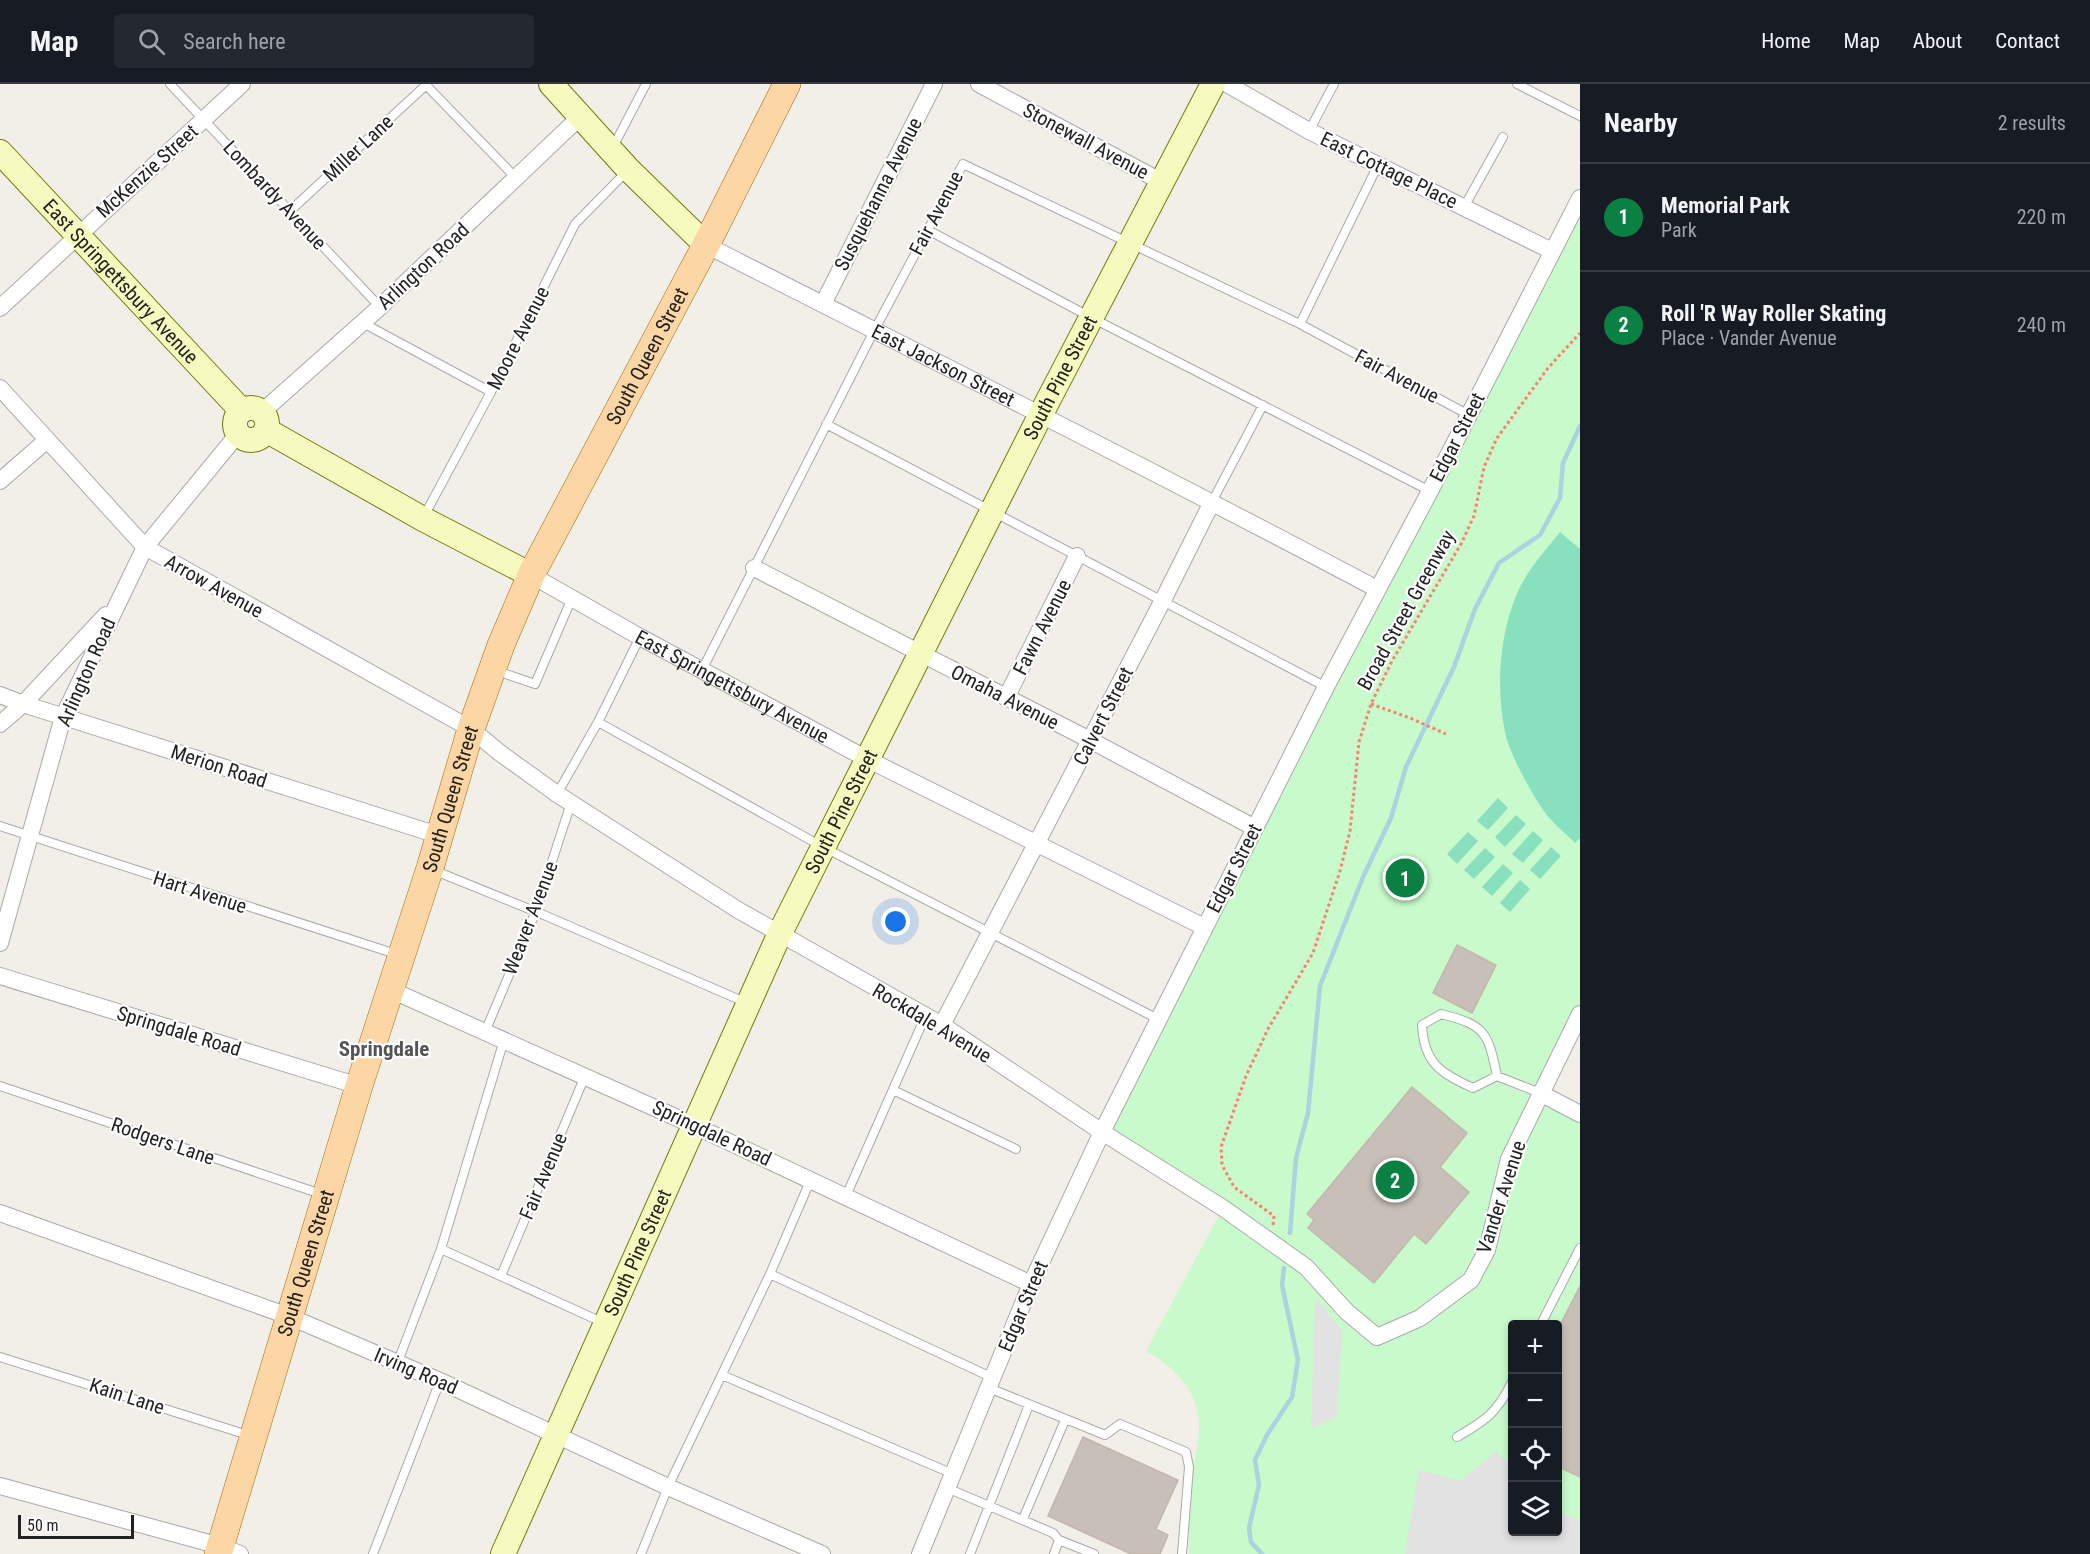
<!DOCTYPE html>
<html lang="en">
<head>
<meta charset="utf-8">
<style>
  body { margin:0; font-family:"Roboto Condensed",sans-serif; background:#242831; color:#f1f3f6 }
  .controls { position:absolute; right:18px; bottom:18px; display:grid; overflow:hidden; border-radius:6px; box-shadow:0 3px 9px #0003 }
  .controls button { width:54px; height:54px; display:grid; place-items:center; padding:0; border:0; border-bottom:2px solid #363941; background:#171b24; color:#f1f3f6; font:30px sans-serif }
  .scale { position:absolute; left:18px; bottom:15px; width:116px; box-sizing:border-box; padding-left:6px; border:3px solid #222; border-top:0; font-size:16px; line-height:21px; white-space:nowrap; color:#222; -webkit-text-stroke:4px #fff; paint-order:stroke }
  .you { position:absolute; left:896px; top:838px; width:21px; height:21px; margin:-15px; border:4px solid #fff; border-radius:50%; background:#1a73e8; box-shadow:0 0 0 9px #1a73e833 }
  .badge { display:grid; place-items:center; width:39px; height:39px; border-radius:50%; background:#0b8043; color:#fff; font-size:20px; font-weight:700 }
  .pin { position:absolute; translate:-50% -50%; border:3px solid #fff; box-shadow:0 2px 6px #0006 }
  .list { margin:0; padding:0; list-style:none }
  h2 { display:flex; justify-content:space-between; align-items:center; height:78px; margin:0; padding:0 24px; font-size:26px }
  h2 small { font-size:20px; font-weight:400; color:#9ea1a6 }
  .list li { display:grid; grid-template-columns:39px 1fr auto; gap:18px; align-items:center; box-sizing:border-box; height:108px; padding:0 24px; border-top:2px solid #363941 }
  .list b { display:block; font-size:22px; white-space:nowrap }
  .list p { margin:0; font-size:20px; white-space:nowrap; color:#9ea1a6 }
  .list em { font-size:20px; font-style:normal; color:#9ea1a6 }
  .icon { flex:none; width:33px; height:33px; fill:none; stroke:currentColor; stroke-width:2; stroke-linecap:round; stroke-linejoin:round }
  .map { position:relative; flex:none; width:1580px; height:1470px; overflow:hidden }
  header { display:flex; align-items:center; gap:36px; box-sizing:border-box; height:84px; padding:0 30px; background:#171b24; border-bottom:2px solid #363941 }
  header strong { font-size:28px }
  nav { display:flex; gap:33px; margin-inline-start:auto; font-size:21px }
  .search { width:420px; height:54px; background:#242831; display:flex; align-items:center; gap:15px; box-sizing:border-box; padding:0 21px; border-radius:6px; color:#9ea1a6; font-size:22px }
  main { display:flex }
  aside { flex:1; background:#171b24 }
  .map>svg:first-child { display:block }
</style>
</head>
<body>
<header>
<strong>Map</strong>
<div class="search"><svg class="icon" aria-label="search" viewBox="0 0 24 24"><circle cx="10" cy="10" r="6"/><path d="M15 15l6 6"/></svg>Search here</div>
<nav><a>Home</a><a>Map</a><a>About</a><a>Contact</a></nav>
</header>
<main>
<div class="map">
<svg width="1580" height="1470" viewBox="0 0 1580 1470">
  <rect width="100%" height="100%" fill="#f2efe9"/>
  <path fill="#c8facc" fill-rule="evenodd" d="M1580,114V930L1541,1008L1580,1030V1470H1189C1189,1447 1188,1423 1190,1401C1192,1382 1199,1364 1199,1346C1201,1309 1176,1284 1146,1267L1223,1124L1102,1048ZM1512,1240H1558V1448H1512Z"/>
  <path fill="#88e0be" d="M1560,448L1580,465V754L1575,759C1566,750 1554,740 1546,730C1532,711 1510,671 1505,648C1496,604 1499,554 1516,512C1525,489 1544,468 1560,448Z
    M1498,714L1508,724L1488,746L1477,737Z
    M1516,731L1526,740L1505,763L1495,753Z
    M1533,747L1543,756L1523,779L1512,770Z
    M1468,748L1478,757L1457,780L1447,770Z
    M1551,763L1561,772L1540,795L1530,786Z
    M1485,764L1495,773L1474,795L1464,786Z
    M1503,780L1513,789L1492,812L1482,803Z
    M1520,796L1530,805L1510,828L1500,819Z"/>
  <path fill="#e2e2e2" d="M1317,1215L1342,1246L1337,1333L1311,1345L1315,1224Z
    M1496,1367L1512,1384V1448H1558V1427L1580,1437V1470H1405L1419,1386L1461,1397Z"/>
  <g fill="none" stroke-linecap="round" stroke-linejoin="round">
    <path stroke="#aad3df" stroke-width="4.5" d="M1290,1149L1296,1074L1308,1029L1320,902L1363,793L1391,734L1406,683L1454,583L1475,525L1499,479L1540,451L1560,414L1563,379L1580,342
      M1262,1470L1251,1458L1249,1444L1259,1401L1255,1376L1267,1351L1292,1313L1298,1276L1282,1201L1284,1184"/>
  </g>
  <path fill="#c7bfb8" stroke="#c4b6ab" stroke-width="1.5" d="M1457,861L1496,881L1472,929L1433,909Z
    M1412,1003L1467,1049L1440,1083L1469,1108L1426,1160L1414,1150L1374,1199L1308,1144L1314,1136L1307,1130Z
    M1580,1202V1393L1557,1382V1247Z
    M1083,1353L1178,1396L1156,1445L1168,1451L1160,1470H1131L1048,1432Z"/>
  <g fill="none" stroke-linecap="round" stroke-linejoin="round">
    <defs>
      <path id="lane" d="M170,0L380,223
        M425,0L516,94
        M1517,0L1580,32
        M1309,47L1334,0
        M613,63L646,0
        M1464,123L1503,53
        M290,127L426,1
        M928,146L1092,234L1430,407
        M363,239L491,308
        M1300,240L1378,81
        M826,340L1326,603
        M1212,418L1263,321
        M423,434L491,308L575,140L628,86
        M702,586L874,247L963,80L1300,240L1469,331
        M497,587L535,600L572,514
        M598,638L823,763L1158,935
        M557,710L598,638L640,553
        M0,742L399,871
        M433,786L544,831L747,919
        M485,948L536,827L571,719
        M1497,992C1488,948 1485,941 1441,930L1422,941C1424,979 1440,989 1473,1004L1497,992L1540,1009
        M0,1002L324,1111
        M893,1006L1016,1065
        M846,1112L925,933
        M441,1165L604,1239
        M770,1190L993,1294
        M501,1192L585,992
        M1541,1240L1580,1164
        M0,1273L251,1352
        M397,1280L441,1165L504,956
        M722,1291L953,1390
        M989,1304L1105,1351L1120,1340L1186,1368L1189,1383L1182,1470
        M1457,1353C1486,1336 1497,1329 1512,1298
        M947,1404L1053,1449L1059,1456L1054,1470
        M1023,1435L1065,1336
        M1059,1456L1094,1470
        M373,1470L440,1297
        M641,1470L668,1403L770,1190L811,1095
        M970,1470L1029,1321"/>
      <g id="street">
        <path d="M979,0L1162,98"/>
        <path d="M1227,0L1309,47L1552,167"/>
        <path id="s1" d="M706,161C930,275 1155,387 1377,505"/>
        <path d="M823,220L934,0"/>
        <path d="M0,224L242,0"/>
        <path d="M0,304L145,463L471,645L500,669L557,710L738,826L942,941L1102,1048L1223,1124L1306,1183L1347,1228L1377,1253L1420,1234L1471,1196L1487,1166L1509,1075L1580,930"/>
        <path d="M262,328L380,223L581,32"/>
        <path d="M0,397L47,356"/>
        <path d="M754,484L1090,656L1255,744"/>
        <path id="s2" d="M531,491L640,553L867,675L1204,843"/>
        <path d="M0,611L23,620L438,751"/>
        <path d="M1006,614L1077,472"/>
        <path d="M0,640L23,620L106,531"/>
        <path d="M0,859L63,633L145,463L238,350"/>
        <path d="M0,892L359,1002"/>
        <path d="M391,906L693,1041L1031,1200"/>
        <path d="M942,941L1163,516L1212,418"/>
        <path d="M1540,1009L1580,1030"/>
        <path d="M0,1129L288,1232L440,1297L668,1403L822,1470"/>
        <path d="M0,1402L220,1462L240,1470"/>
        <path d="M920,1470L1031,1200L1102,1048L1326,603L1430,407L1580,114"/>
      </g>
      <g id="secondary">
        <path d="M551,0L628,85L706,161"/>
        <path id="s3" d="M0,68L241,326"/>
        <circle cx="251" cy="340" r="16"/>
        <path d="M266,346L423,435L531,491"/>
        <path id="s4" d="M503,1470L780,849L1041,330L1213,0"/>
      </g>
      <g id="primary">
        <path id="s5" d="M218,1470L359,1002L430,784L471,645L501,561L531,491L706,161L787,0"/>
      </g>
    </defs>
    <use href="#lane" stroke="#a9a9a9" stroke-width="10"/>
    <use href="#street" stroke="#a9a9a9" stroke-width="18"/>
    <use href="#secondary" stroke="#707d05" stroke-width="26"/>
    <use href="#primary" stroke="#a06b00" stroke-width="28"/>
    <path stroke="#fa8072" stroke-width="3" stroke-dasharray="3 3" stroke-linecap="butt" d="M1371,620L1410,634L1446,650
      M1273,1141L1274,1132L1234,1103L1222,1081L1221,1063L1246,992L1268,945L1313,869L1340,787L1350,747L1359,658L1371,620L1392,577L1461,460L1474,432L1484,383L1497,354L1548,284L1580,249"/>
    <use href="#lane" stroke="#fff" stroke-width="8"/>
    <use href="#street" stroke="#fff" stroke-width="16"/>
    <use href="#secondary" stroke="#f7fabf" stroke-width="24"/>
    <use href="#primary" stroke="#fcd6a4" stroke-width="27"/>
  </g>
  <g text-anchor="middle" stroke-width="4.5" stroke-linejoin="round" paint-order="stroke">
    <g font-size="20" fill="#222" stroke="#fff">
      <text transform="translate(1086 57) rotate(28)" y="7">Stonewall Avenue</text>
      <text transform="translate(358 64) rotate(-43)" y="7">Miller Lane</text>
      <text transform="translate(1389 86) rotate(26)" y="7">East Cottage Place</text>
      <text transform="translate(147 87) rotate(-42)" y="7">McKenzie Street</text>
      <text transform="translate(878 110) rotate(-63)" y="7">Susquehanna Avenue</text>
      <text transform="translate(275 111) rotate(47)" y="7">Lombardy Avenue</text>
      <text transform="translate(936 129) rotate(-62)" y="7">Fair Avenue</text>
      <text transform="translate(423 182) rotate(-43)" y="7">Arlington Road</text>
      <text dy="7" stroke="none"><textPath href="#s3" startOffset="177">East Springettsbury Avenue</textPath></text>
      <text transform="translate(518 254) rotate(-63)" y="7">Moore Avenue</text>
      <text dy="7" stroke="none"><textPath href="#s5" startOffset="1276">South Queen Street</textPath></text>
      <text dy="7" stroke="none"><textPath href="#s1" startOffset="266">East Jackson Street</textPath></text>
      <text transform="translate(1397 292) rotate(28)" y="7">Fair Avenue</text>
      <text dy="7" stroke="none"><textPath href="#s4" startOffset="1302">South Pine Street</textPath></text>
      <text transform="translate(1457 353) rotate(-63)" y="7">Edgar Street</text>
      <text transform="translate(214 502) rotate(29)" y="7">Arrow Avenue</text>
      <text transform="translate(1406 526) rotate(-61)" y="7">Broad Street Greenway</text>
      <text transform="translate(1042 543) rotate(-63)" y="7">Fawn Avenue</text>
      <text transform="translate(86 588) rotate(-66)" y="7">Arlington Road</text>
      <text dy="7" stroke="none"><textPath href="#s2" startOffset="230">East Springettsbury Avenue</textPath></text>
      <text transform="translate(1005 613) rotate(27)" y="7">Omaha Avenue</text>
      <text transform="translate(1103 632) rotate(-63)" y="7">Calvert Street</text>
      <text transform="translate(219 682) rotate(18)" y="7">Merion Road</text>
      <text dy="7" stroke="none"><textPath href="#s5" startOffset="790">South Queen Street</textPath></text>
      <text dy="7" stroke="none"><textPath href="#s4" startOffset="816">South Pine Street</textPath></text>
      <text transform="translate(1234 784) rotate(-63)" y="7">Edgar Street</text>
      <text transform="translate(200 808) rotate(18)" y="7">Hart Avenue</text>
      <text transform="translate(530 834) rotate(-69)" y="7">Weaver Avenue</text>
      <text transform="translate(932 939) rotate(31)" y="7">Rockdale Avenue</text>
      <text transform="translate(179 947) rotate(17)" y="7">Springdale Road</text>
      <text transform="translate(712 1049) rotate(25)" y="7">Springdale Road</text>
      <text transform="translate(163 1057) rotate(19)" y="7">Rodgers Lane</text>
      <text transform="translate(543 1092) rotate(-67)" y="7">Fair Avenue</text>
      <text transform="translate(1501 1113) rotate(-72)" y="7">Vander Avenue</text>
      <text dy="7" stroke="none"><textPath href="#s4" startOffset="330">South Pine Street</textPath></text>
      <text dy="7" stroke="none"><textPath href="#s5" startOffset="304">South Queen Street</textPath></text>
      <text transform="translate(1023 1222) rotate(-67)" y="7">Edgar Street</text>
      <text transform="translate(416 1287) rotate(23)" y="7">Irving Road</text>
      <text transform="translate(127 1312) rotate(18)" y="7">Kain Lane</text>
    </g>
    <g font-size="21" font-weight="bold" fill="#555" stroke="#fff">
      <text x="384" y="972">Springdale</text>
    </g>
  </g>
</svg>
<div class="controls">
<button>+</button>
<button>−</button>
<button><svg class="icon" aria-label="locate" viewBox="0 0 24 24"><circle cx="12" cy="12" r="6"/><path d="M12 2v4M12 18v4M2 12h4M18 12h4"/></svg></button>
<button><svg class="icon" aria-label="layers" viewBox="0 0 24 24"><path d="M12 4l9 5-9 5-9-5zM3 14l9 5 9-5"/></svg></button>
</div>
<div class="scale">50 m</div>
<div class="you"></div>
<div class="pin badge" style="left:1405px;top:794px">1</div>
<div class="pin badge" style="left:1395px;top:1096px">2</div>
</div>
<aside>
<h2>Nearby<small>2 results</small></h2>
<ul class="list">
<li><span class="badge">1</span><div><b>Memorial Park</b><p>Park</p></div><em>220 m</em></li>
<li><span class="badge">2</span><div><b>Roll 'R Way Roller Skating</b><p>Place · Vander Avenue</p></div><em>240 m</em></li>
</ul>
</aside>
</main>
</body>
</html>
